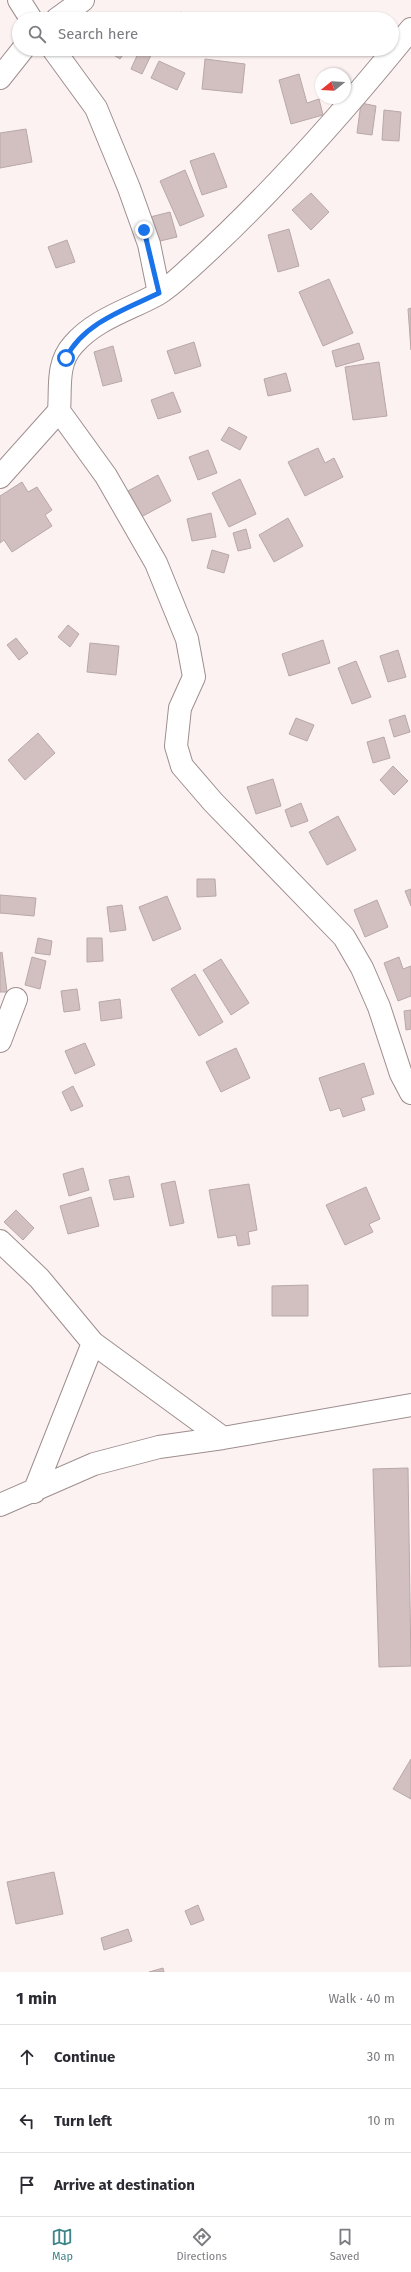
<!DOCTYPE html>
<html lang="en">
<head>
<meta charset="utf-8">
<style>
  body { margin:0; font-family:"Fira Sans",sans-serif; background:#f7f7f7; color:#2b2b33 }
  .compass { position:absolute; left:315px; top:68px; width:36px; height:36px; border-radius:50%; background:#fff; box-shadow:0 1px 3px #0004; rotate:252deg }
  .stop { position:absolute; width:12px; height:12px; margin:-9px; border:3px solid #1a73e8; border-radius:50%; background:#fff }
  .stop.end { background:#1a73e8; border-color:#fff; box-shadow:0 1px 4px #0008 }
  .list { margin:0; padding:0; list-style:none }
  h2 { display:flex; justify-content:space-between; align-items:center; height:52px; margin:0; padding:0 16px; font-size:17px }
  h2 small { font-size:13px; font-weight:400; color:#7c7c81 }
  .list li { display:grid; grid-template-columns:26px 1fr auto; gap:12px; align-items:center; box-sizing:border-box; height:64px; padding:0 16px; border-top:1px solid #e1e1e2 }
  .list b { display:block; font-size:15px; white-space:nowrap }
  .list em { font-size:13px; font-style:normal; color:#7c7c81 }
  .icon { flex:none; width:22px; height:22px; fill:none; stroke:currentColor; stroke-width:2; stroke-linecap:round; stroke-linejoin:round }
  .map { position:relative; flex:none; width:411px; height:1972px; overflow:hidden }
  .search { position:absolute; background:#fff; box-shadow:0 1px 3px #0004; left:12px; right:12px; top:12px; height:44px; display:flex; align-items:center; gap:10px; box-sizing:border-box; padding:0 14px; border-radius:22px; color:#7c7c81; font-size:15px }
  .sheet { height:244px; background:#fff }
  nav { display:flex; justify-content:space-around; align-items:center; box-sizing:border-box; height:56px; border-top:1px solid #e1e1e2; background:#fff; font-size:11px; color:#7c7c81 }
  nav a { display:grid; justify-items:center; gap:2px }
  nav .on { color:#3c8487 }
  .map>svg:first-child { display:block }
</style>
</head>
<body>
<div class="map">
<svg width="411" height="1972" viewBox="0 0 411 1972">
  <rect width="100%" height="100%" fill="#fdf2f2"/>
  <path fill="#d1c0bf" stroke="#b8a8a7" d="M180,12L203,19H178Z
    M104,49H127L120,59Z
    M140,49H154L142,74L131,69Z
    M205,59L245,64L242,93L202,89Z
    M159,61L185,73L177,90L151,78Z
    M299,74L307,103L319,99L323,115L291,124L279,80Z
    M361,103L376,106L372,135L357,133Z
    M384,110L401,112L399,141L382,140Z
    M26,129L32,162L0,168V133Z
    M214,153L227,187L202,195L190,161Z
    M185,170L204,216L180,226L160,181Z
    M311,193L329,212L311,230L292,210Z
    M170,212L177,237L156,242L150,217Z
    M289,229L299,266L278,272L268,235Z
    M67,240L75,262L56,268L48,247Z
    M329,279L353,333L323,346L299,292Z
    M411,308V350L408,309Z
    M194,342L201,366L175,374L167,351Z
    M359,343L364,359L336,367L332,351Z
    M113,346L122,381L103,386L94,352Z
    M379,362L387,416L353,420L345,367Z
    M286,373L291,391L268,396L264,379Z
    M173,392L181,412L158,419L151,400Z
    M229,427L247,437L240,450L221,440Z
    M318,448L325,463L334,458L343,477L305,496L288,462Z
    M208,450L217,473L198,480L189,457Z
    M158,475L171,501L141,517L128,491Z
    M240,479L256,514L229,527L212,493Z
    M22,482L28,492L37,487L52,510L45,515L52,526L12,552L4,540L0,543V496Z
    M211,513L216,537L192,541L187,519Z
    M288,518L303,546L274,562L259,535Z
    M246,529L251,548L238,551L233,533Z
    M212,550L229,555L224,573L207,568Z
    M68,625L79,634L70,647L58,637Z
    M16,638L28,653L19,660L7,645Z
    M323,640L330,663L289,676L282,654Z
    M90,643L119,646L116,675L87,672Z
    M398,650L406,677L388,682L380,656Z
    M356,661L371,697L352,704L338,668Z
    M405,715L410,732L394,737L389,720Z
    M296,718L314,725L307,741L289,734Z
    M38,733L55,753L25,780L8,760Z
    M384,737L390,758L373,763L367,742Z
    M393,766L408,781L394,795L380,780Z
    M273,779L281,806L256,814L247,787Z
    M301,803L308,821L291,827L285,810Z
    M338,816L356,850L327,865L309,832Z
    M197,879H215L216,896L197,897Z
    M411,889V906L405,891Z
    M0,895L36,898L34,916L0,913Z
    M167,896L181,929L153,941L139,907Z
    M377,900L388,927L365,937L354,910Z
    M122,905L126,930L110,932L107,907Z
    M38,938L52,941L50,955L35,953Z
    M87,938H102L103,961L87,962Z
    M2,952L7,992H0V953Z
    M32,957L46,961L40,989L25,985Z
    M399,957L403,969L411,966V996L398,1001L384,963Z
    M221,959L249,1003L231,1015L203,970Z
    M195,974L223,1022L199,1036L171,989Z
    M77,989L80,1010L64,1012L61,991Z
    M120,999L122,1018L101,1021L99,1002Z
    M411,1010V1029L406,1030L404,1011Z
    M85,1043L95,1065L75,1074L65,1051Z
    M236,1048L250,1078L221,1092L206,1062Z
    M364,1063L374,1094L361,1098L365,1110L343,1117L340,1108L330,1111L319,1078Z
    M73,1086L83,1106L71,1111L62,1092Z
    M83,1168L89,1190L69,1196L63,1174Z
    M129,1176L134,1197L114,1200L109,1180Z
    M175,1181L184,1223L170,1226L161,1184Z
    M249,1184L257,1230L248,1232L250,1244L238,1246L236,1235L218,1238L209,1190Z
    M366,1187L380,1219L369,1224L373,1232L345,1245L326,1205Z
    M91,1197L99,1226L68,1234L60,1206Z
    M16,1210L34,1228L23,1240L4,1222Z
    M308,1285V1316H272V1286Z
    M408,1468L411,1666L379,1667L373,1469Z
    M411,1759V1799L393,1789Z
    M54,1872L63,1914L16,1924L7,1882Z
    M198,1905L204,1920L191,1925L185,1911Z
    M128,1929L132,1941L104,1950L101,1938Z
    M163,1968L164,1972H149Z"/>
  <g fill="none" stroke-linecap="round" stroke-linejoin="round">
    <defs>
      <path id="minor" d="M19,0L31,19
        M57,19L83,0
        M53,49L96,108L129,188L149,244L159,293
        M0,78L23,49
        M59,411L106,476L156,563L187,639L194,677L180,708L176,746L182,766L213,802L344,937L362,968L379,1007L401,1074L411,1093
        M0,477L59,411C61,388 56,364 73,345C95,319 129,310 158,294C170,287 181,276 191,267C272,194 343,113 411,29
        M0,1041L16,999
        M0,1241L39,1278L93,1343L223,1438
        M34,1492L93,1343
        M0,1505L94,1464L159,1447L223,1438L411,1405"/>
    </defs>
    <use href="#minor" stroke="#9e8e8e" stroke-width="24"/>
    <use href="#minor" stroke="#fff" stroke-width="22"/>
  </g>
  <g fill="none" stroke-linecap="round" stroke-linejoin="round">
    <path stroke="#1a73e8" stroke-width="5" d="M66,358C83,323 126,309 159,293L144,230"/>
  </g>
</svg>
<svg class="compass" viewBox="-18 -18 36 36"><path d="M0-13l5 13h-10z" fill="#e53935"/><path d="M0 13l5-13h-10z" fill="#7c7c81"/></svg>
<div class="stop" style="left:66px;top:358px"></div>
<div class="stop end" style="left:144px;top:230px"></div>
<div class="search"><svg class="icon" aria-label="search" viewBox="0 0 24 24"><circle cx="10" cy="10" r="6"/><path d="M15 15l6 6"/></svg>Search here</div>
</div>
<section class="sheet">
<h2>1 min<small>Walk · 40 m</small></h2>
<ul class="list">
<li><svg class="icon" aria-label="ahead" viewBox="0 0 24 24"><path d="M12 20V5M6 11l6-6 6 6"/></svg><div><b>Continue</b></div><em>30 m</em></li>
<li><svg class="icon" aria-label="left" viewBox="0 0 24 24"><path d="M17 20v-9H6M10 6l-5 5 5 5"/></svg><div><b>Turn left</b></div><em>10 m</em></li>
<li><svg class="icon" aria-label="arrive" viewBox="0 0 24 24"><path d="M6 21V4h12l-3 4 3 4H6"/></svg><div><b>Arrive at destination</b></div></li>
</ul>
</section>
<nav>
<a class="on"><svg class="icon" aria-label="map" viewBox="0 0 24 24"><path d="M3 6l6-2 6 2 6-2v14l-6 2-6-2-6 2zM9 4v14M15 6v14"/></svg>Map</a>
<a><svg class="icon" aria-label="directions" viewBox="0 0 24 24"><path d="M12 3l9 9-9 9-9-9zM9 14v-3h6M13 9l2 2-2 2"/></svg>Directions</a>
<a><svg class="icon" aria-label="saved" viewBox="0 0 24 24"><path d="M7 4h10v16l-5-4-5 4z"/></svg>Saved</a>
</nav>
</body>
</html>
